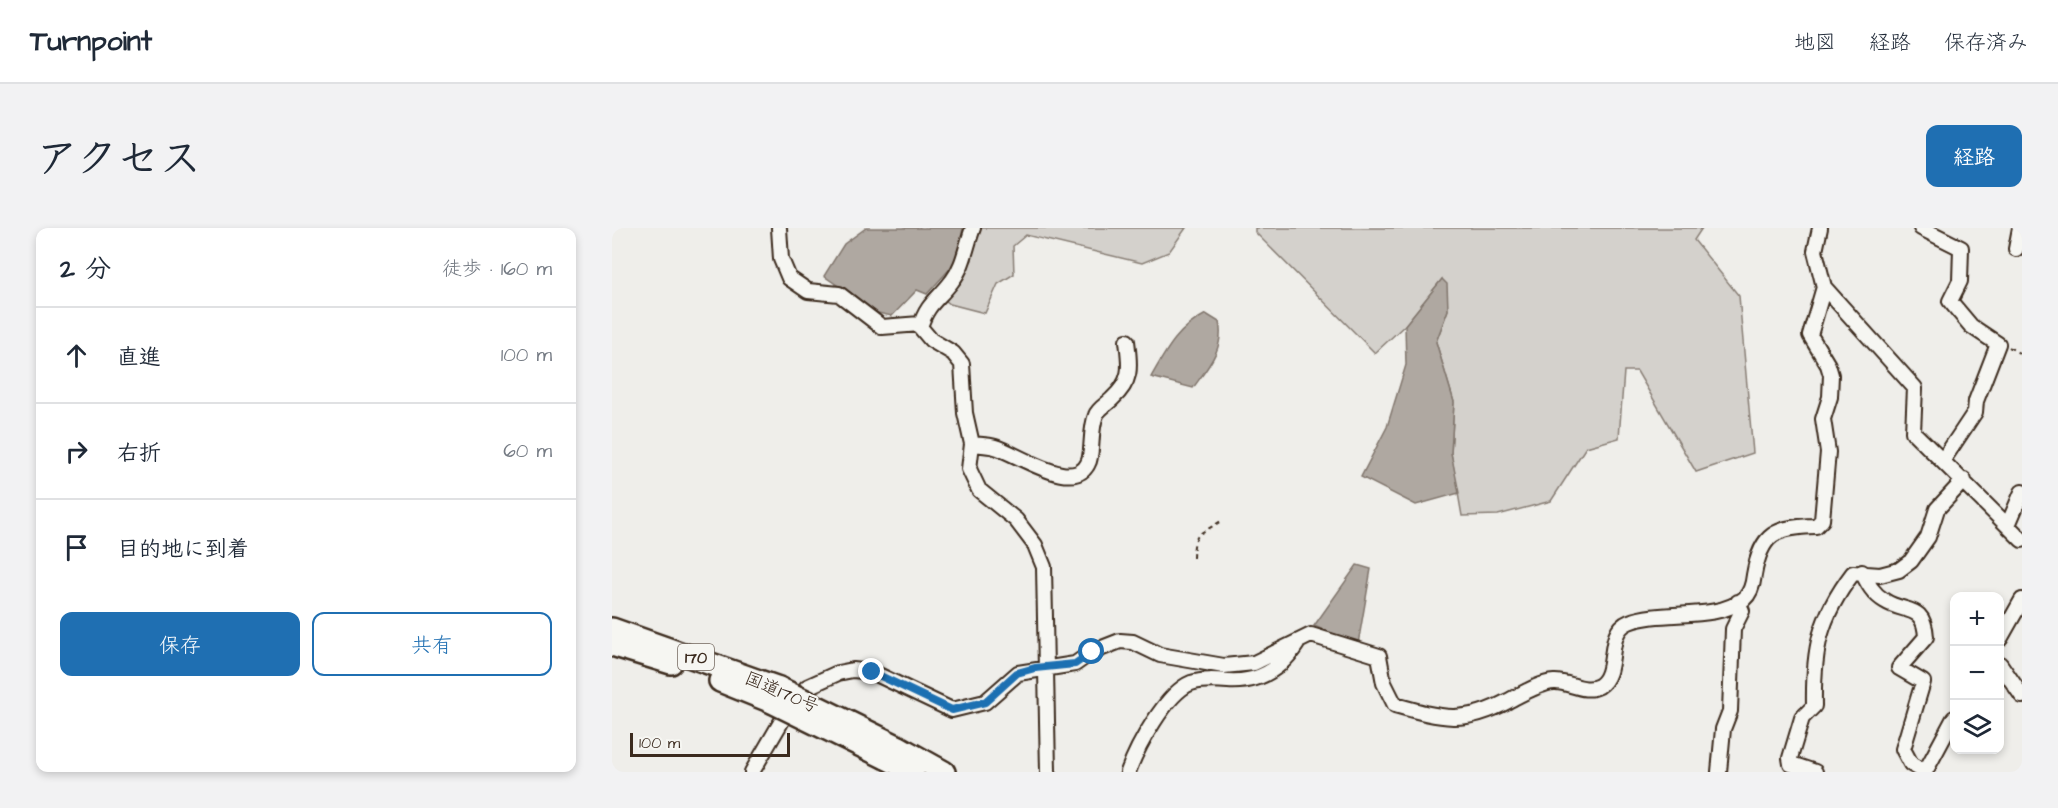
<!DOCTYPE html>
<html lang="ja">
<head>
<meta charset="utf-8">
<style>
  body { margin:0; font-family:"Architects Daughter","Klee One",sans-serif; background:#f2f2f3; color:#1f2937 }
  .controls { position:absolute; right:18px; bottom:18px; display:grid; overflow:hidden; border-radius:12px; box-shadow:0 3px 9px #0003 }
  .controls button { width:54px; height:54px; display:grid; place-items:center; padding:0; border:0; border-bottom:2px solid #e0e1e3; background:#fff; color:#1f2937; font:30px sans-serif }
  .scale { position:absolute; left:18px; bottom:15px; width:160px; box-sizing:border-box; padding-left:6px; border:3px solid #3b2a1e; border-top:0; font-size:16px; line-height:21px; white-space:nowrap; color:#3b2a1e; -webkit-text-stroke:4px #f6f6f2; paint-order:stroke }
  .stop { position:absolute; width:18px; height:18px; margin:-14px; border:4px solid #1f6fb2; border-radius:50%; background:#fff }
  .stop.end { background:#1f6fb2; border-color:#fff; box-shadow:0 2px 6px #0008 }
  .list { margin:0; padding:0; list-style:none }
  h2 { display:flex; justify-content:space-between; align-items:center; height:78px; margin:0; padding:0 24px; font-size:26px }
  h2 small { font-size:20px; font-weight:400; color:#747a83 }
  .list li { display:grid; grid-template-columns:39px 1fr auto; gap:18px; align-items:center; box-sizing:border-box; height:96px; padding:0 24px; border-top:2px solid #e0e1e3 }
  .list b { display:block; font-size:22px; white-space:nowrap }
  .list em { font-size:20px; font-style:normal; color:#747a83 }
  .actions { display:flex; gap:12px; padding:18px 24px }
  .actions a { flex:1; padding:14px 0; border:2px solid #1f6fb2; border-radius:12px; text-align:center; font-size:21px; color:#1f6fb2 }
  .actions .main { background:#1f6fb2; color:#fff }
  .icon { flex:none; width:33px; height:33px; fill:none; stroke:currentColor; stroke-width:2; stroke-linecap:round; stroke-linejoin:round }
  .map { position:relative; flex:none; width:1410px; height:544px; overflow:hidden; border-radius:12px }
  header { display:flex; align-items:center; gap:36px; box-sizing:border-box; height:84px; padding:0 30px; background:#fff; border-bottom:2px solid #e0e1e3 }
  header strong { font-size:28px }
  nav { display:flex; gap:33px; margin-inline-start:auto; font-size:21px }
  .intro { display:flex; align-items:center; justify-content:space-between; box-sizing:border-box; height:144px; padding:0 36px }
  h1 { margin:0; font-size:42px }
  .button { padding:15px 27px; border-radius:12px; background:#1f6fb2; color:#fff; font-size:21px; font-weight:700 }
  main { display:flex; gap:36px; padding:0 36px }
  aside { flex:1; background:#fff; border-radius:12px; box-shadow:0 3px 9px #0003 }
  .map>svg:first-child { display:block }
</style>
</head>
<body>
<header>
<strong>Turnpoint</strong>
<nav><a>地図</a><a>経路</a><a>保存済み</a></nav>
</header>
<div class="intro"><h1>アクセス</h1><a class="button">経路</a></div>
<main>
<aside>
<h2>2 分<small>徒歩 · 160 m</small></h2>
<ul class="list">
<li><svg class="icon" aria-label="ahead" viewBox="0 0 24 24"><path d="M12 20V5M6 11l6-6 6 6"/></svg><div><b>直進</b></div><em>100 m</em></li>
<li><svg class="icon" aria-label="right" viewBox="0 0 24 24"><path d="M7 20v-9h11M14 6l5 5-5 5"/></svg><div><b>右折</b></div><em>60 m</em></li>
<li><svg class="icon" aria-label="arrive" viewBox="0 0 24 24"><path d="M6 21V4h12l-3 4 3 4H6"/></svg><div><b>目的地に到着</b></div></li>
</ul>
<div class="actions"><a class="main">保存</a><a>共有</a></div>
</aside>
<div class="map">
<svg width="1410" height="544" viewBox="0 0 1410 544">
  <rect width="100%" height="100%" fill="#efeeea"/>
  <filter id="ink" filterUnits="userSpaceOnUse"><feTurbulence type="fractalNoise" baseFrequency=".0167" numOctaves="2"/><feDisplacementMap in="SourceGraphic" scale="12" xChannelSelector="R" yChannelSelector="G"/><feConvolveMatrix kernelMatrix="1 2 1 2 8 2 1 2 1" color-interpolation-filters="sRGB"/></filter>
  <g filter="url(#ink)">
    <path fill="#d4d1cc" stroke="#887e75" stroke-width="1.5" d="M361,0H574L557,24L530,35L414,7L401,18L402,46L386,56L373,85L338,76L333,72L360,32Z
      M643,0H1090L1082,12L1127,68L1141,225L1084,244L1025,143H1012L1007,210L974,219L939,273L886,287L850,288L839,225L842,174L824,114L836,82L830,51L793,97L763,125L643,4Z"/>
    <path fill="#afa8a1" stroke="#81766d" stroke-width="1.5" d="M254,0H351L345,33L315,66L305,62L280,88L266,85L212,48L232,16Z
      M830,51L835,56L836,82L824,114L842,174L839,225L847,265L804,277L749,249L775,199L794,137L793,97Z
      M594,86L607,94C613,120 596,139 581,160L539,149C555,121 565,101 594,86Z
      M745,337L759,341L746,416L702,398Z"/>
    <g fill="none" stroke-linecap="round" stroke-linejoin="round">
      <defs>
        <path id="minor" d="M167,0L169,31L177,50L196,63L227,66L270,99L308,96V99
          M361,0C354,18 352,38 340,53C326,72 316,74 308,99L319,112L341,125L350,136L353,185L360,216L357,241L367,262L404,292L423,317L432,339L436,544
          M1208,0L1203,23L1212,59L1303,160L1301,204L1410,312
          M1309,0L1349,20L1348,53L1338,73L1359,98L1386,116L1364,173L1363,184L1331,232
          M1404,21L1408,0
          M360,216C367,217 376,217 383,219C405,225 464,268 477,233C481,220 478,202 484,187C486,181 495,176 500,171C521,152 518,138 515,113
          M1396,297L1410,264
          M1250,344C1256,356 1261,366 1273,373C1293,386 1312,375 1314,409L1287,440L1311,454L1291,521L1299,536L1313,544
          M1388,411L1410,372
          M1388,436L1410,468
          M140,544L179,477L195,459L226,445L241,442L260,444L340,482L373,474L406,445L463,436L480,424L508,413L521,414L548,427L612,438L642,435L699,407L767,428L772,455L783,477C829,490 852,497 896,473C910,466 927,455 942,454C957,453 972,466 987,458C1008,445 992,404 1017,394C1051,381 1103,394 1132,371C1139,365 1141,356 1142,347C1149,305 1164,299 1204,298L1210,292L1216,224L1211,191L1218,169L1219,147L1216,137L1198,107L1212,59
          M516,544C525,519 554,465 579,455C591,451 604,452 616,453C647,455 669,441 685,416
          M1107,544L1111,501L1118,483L1121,401L1130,383L1126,374
          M1203,544L1179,536L1178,530L1190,490L1202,478C1201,422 1207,390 1241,345L1268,347L1287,342L1299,333L1316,309L1325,281L1352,252
          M1313,544L1342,490"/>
        <path id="highway" d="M0,401L167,460
          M0,417L59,435
          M108,453L160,474
          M287,519L332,544
          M274,530L301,544"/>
      </defs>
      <use href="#minor" stroke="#3b2a1e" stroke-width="18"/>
      <use href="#highway" stroke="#3b2a1e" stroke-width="26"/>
      <path stroke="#3b2a1e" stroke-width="2" stroke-dasharray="4.5 4.5" stroke-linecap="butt" d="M1397,119L1410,127
        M581,330C582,302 587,308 609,293"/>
      <use href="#minor" stroke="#f6f6f2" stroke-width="14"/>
      <use href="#highway" stroke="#f6f6f2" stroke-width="21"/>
      <defs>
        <path id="highway-bridge" d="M167,460L287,519
          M160,474L274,530"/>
      </defs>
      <use href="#highway-bridge" stroke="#3b2a1e" stroke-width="26" stroke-linecap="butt"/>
      <use href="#highway-bridge" stroke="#f6f6f2" stroke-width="21"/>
    </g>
  </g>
  <g fill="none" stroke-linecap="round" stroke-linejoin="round" filter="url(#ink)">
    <path stroke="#1f6fb2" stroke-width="8" d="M260,444L340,482L373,474L405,445L423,440L463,436L480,424"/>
  </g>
  <g text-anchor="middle" stroke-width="4.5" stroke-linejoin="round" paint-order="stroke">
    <rect fill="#f6f6f2" stroke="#73675e" stroke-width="1.5" x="66" y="416" width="36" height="26" rx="4.5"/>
    <g font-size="16" font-weight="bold" fill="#3b2a1e">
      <text x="84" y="435">170</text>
    </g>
    <g font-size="18" fill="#3b2a1e" stroke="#f6f6f2">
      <text transform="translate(170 464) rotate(23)" y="6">国道170号</text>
    </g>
  </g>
</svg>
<div class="controls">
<button>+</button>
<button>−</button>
<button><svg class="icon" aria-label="layers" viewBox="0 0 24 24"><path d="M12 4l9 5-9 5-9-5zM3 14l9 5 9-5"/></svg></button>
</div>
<div class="scale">100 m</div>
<div class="stop" style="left:480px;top:424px"></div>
<div class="stop end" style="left:260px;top:444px"></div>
</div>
</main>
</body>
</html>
